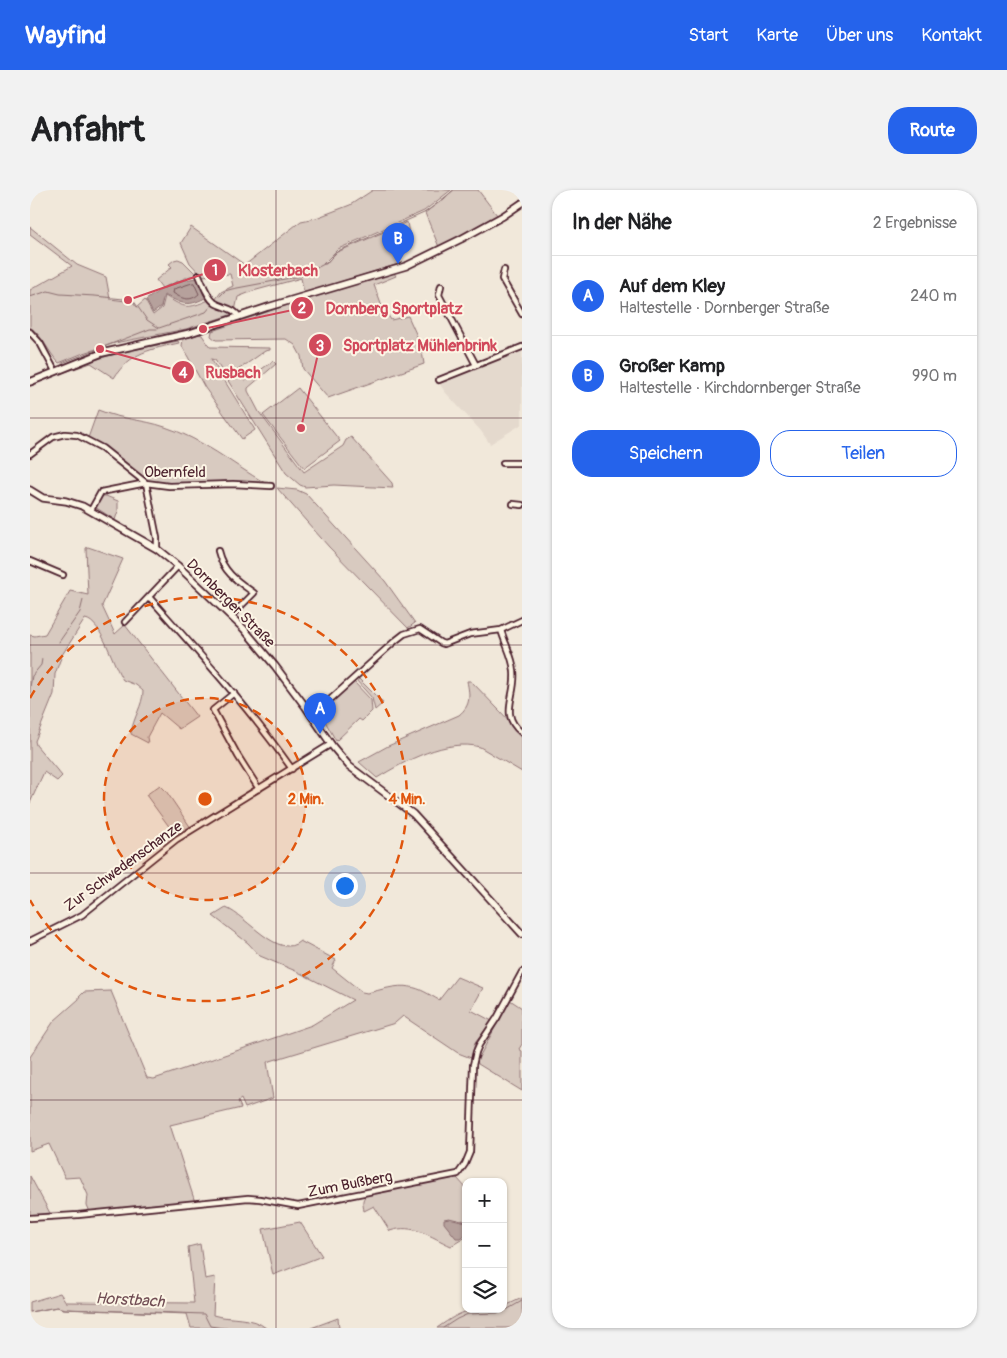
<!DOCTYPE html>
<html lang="de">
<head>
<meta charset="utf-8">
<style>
  body { margin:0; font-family:Pangolin,sans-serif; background:#f2f2f2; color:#202124 }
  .controls { position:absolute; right:15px; bottom:15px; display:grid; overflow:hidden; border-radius:10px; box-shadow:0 1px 4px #0004 }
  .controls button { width:45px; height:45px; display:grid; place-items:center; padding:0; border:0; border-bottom:1px solid #e0e0e0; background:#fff; color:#202124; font:25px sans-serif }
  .you { position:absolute; left:314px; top:695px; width:18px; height:18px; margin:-12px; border:4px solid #fff; border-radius:50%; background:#1a73e8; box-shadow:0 0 0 8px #1a73e833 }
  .badge { display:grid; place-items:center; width:32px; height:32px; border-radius:50%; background:#2563eb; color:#fff; font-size:16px; font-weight:700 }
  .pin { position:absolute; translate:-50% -41px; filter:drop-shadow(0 1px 2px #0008) }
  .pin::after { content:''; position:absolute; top:26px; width:18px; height:15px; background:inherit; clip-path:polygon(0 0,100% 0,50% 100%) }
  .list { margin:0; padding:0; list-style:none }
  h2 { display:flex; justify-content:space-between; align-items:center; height:65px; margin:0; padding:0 20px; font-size:21px }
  h2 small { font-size:16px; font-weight:400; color:#757577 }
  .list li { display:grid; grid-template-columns:32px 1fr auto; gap:15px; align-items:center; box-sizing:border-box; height:80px; padding:0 20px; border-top:1px solid #e0e0e0 }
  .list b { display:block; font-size:19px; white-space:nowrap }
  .list p { margin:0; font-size:16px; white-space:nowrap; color:#757577 }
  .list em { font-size:16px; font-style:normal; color:#757577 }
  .actions { display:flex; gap:10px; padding:15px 20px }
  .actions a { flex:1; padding:11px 0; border:1px solid #2563eb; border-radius:20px; text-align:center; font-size:18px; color:#2563eb }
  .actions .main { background:#2563eb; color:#fff }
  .icon { flex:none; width:28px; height:28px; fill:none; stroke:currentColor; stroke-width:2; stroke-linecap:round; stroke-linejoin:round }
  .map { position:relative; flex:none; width:492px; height:1138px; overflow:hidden; border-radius:20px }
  header { display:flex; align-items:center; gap:30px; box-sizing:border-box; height:70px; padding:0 25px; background:#2563eb; color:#fff }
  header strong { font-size:24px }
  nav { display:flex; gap:28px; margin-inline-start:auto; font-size:18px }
  .intro { display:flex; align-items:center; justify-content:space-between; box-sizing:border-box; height:120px; padding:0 30px }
  h1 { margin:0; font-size:35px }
  .button { padding:12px 22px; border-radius:20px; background:#2563eb; color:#fff; font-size:18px; font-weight:700 }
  main { display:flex; gap:30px; padding:0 30px }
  aside { flex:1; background:#fff; border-radius:20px; box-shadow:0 1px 4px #0004 }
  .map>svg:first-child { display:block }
</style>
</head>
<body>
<header>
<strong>Wayfind</strong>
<nav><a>Start</a><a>Karte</a><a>Über uns</a><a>Kontakt</a></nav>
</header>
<div class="intro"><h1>Anfahrt</h1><a class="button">Route</a></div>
<main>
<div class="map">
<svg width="492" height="1138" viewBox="0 0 492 1138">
  <rect width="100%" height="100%" fill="#f1e8da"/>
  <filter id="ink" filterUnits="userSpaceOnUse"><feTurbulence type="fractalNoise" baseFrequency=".02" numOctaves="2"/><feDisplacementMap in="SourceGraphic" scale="10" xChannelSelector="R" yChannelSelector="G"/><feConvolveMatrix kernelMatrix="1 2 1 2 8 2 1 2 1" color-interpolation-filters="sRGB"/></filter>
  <g filter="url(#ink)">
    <path fill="#e4d9cd" d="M492,161V234L460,254L451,241L416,203L408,192Z"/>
    <path fill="#d8cac0" stroke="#917476" d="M343,0H421L394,21L308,59L293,74H296L305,63L377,32L379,44L372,46V51L364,53L369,74L274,103L271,88L223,101L208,107L205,121L185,110L191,102L203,96L200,84L172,86L160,73L151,53L161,37L215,75L271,31L286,28L320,15Z
      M424,0H448L467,25L409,57L395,23Z
      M0,37L47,75L76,87L80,109L103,112L107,117L115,110L123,125L132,118L135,106C156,119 157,119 179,110L203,124L156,139L85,153L51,164L29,173C18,162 13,146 0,137V100L42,76L0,44Z
      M148,69L153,71L168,86H160L132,98L126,90L142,77L139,74L144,70Z
      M364,83L366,86L344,95L351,114L361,130L378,126L391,155L394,174L298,208L273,179L271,166L265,155L256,149L186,150L181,146L182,141L260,114Z
      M169,144L172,145L180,157L240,158V160L235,161L208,180V182L215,191L243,171L246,174L218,198V201L229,222L274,282L313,256L316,250L321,247L362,293L363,298L304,295L275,297L270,295L256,283L185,170L181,169L225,240L212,249L175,198L152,156L153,149Z
      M148,151L149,153C122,159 100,162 84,188L61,173L32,183V182C72,165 106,159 148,151Z
      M268,198L310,251L274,278L233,225Z
      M68,220C92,230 112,229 135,237C173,249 202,274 235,293L186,292L135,295L118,291L51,245L58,248Z
      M247,298L267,300L276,304L355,391L385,433L378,438L299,357Z
      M72,306H76L88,311V321L85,330L65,317Z
      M58,357L93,369L72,416L85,444L95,435L167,527L149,539L130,523L117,547L118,553L101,544C103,527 113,516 113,501L106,495L93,490C83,476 72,431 55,429L32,465L25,484L24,504L5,551L6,555L32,586L27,591L14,582L0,613V445L5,446L15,444L40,401L58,405L56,358Z
      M328,488L353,513L345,520L342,508L326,490Z
      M437,491H441L492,544V582L450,557C417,548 375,571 347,588L329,572L358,556L429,525C441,515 440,506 437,491Z
      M324,492L341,510L342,521L332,531L329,529L306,551L291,524L292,521Z
      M130,595L136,601L161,638L146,646L116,605Z
      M196,718C217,726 249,771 270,751L306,770L302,778L332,802L337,803C351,800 367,794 380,797C390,798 400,805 409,810L427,787L453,798L441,820L462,831L445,853L441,868L428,863L373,826L365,833L237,872L243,908L215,918L211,909L208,911L211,918L140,935L165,1012L60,1022L57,1015L58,1005L50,987L35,988L19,954L0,961V867L24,831L49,809V807L54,802L81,801L117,888L124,889L282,835L323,810L268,782L230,766L218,753L183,726Z
      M480,810L492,818V854L489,859L492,861V901L448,874L447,871Z
      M0,986L21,1025L0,1026Z
      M425,987L427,988L436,998V1032L432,1030L430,1048L436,1045V1047L421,1056C401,1047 383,1033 360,1041L344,1016L334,1021C333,1014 331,1009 337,1005Z
      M270,1032L292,1066L243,1085L233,1039Z
      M170,1054L175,1089L185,1087L183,1125C199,1130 222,1126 236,1138H161L157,1124L33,1119L27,1117L0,1122V1112L30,1103L36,1112L164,1113L158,1057Z
      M492,1108V1138H407C435,1118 440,1119 473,1119V1117Z
      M308,1128L309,1138H281Z"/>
    <path fill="#b6a19c" stroke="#8b6d6f" d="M168,88L176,105L175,108C156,118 152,113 134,105L131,117L123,123L116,110C131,98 149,89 168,88Z
      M419,1028L436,1032V1045L430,1048H426L414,1033V1029Z"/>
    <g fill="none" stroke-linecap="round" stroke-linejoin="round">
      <path stroke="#755358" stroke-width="1" d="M164,93L169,104C160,112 152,109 143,103L144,99L159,94Z"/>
      <path stroke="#8b6d6f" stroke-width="1" d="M190,106L195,101L202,99L271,86L296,73L308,61L394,23L414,9L423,0
        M0,107L18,101L30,104L65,106L103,110L117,130L129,138L176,122L181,116
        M32,173L120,139H127
        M29,452L50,422L53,410
        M0,497L2,486L11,475L12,469
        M0,1122L27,1117L35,1119L174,1124L180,1136L193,1138
        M413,1138L427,1129L438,1124L467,1123L478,1119L492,1111"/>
      <defs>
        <path id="street" d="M474,80L472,89L492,124
          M169,85C173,94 177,107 185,113C193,118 205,118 209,127
          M411,96L409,105L446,175
          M0,142L10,153L25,181
          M409,190L492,157
          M0,264L23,247L35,244L47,245L72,258L116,293L127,348V359
          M473,273H492
          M483,314L492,315
          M61,320L71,302L116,293L139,296L203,294L241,296
          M188,361C193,382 207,391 224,403L201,426
          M0,371L33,385
          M119,407C169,463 219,518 262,579
          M95,432L148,376
          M471,440C475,454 483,467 484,481C487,506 468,524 492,543
          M204,503L183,520L208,566L229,599
          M282,526L365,451L374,444L390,439L411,453L414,454L440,444L471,440L492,430
          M0,751L52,725L147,649L301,554
          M0,1028L48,1025L218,1008L230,1009L268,1016L428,984L435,974L440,962L443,875L446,862L449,855L467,828L492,782"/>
        <path id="secondary" d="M0,192L72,163L160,143L238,117L376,76L431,49L473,26L492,13
          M0,300L13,308L36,311L52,316L127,359L148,376L214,439L245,476L275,516L303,557L319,576L383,624L492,744"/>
      </defs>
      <use href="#street" stroke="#4a1f2b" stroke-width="8"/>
      <use href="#secondary" stroke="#4a1f2b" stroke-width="9"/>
      <use href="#street" stroke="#fcf5e5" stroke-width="4.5"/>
      <use href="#secondary" stroke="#fcf5e5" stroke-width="5.5"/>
    </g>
  </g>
  <path fill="none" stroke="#4a1f2b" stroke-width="1" stroke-opacity="0.55" d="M246,0V1138M0,228H492M0,455H492M0,683H492M0,910H492"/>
  <circle cx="175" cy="609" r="101" fill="#e0560e" fill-opacity=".12"/>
  <g fill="none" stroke="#e0560e" stroke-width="2.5" stroke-dasharray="9 6">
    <circle cx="175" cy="609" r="101"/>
    <path d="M0 508A202 202 0 1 1 0 710"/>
  </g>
  <g text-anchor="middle" stroke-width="4" stroke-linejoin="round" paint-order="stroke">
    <g font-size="15" fill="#4a1f2b" stroke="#fcf5e5">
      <text x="145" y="287">Obernfeld</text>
      <text transform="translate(201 413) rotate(45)" y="5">Dornberger Straße</text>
      <text transform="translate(93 676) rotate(-36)" y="5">Zur Schwedenschanze</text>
      <text transform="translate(320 994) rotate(-11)" y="5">Zum Bußberg</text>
    </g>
    <g font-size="16" font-style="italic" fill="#704c53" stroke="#fcf5e5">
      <text transform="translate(100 1109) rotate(3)" y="6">Horstbach</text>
    </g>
  </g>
  <circle cx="175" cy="609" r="8" fill="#e0560e" stroke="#fcf5e5" stroke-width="2.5"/>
  <g font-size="15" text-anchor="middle" font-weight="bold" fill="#e0560e" stroke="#fcf5e5" stroke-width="4" stroke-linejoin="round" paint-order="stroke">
    <text x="276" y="614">2 Min.</text>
    <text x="377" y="614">4 Min.</text>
  </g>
  <path fill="none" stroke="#d1495b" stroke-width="2" d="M98 110L185 80M173 139L272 118M271 238L290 155M70 159L153 182"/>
  <g fill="#d1495b" stroke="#fcf5e5" stroke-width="2">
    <circle cx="98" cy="110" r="5"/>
    <circle cx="173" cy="139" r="5"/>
    <circle cx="271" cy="238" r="5"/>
    <circle cx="70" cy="159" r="5"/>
    <circle cx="185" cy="80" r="12"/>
    <circle cx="272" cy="118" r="12"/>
    <circle cx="290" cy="155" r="12"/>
    <circle cx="153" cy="182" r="12"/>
  </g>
  <g font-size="15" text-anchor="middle" font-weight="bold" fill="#fff">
    <text x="185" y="85">1</text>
    <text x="272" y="123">2</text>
    <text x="290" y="161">3</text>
    <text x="153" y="188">4</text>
  </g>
  <g font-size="16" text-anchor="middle" font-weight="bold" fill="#d1495b" stroke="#fcf5e5" stroke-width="4" stroke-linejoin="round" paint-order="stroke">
    <text x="248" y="86">Klosterbach</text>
    <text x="364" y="124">Dornberg Sportplatz</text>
    <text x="390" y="161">Sportplatz Mühlenbrink</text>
    <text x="203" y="188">Rusbach</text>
  </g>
</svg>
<div class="controls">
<button>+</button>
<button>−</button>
<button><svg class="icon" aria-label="layers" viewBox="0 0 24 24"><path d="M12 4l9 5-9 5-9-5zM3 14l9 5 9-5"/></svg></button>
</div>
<div class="you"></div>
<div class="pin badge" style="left:290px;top:544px">A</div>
<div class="pin badge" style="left:368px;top:74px">B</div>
</div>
<aside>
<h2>In der Nähe<small>2 Ergebnisse</small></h2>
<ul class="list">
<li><span class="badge">A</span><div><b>Auf dem Kley</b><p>Haltestelle · Dornberger Straße</p></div><em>240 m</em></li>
<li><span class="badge">B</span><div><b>Großer Kamp</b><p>Haltestelle · Kirchdornberger Straße</p></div><em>990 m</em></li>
</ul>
<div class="actions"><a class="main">Speichern</a><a>Teilen</a></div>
</aside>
</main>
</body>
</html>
